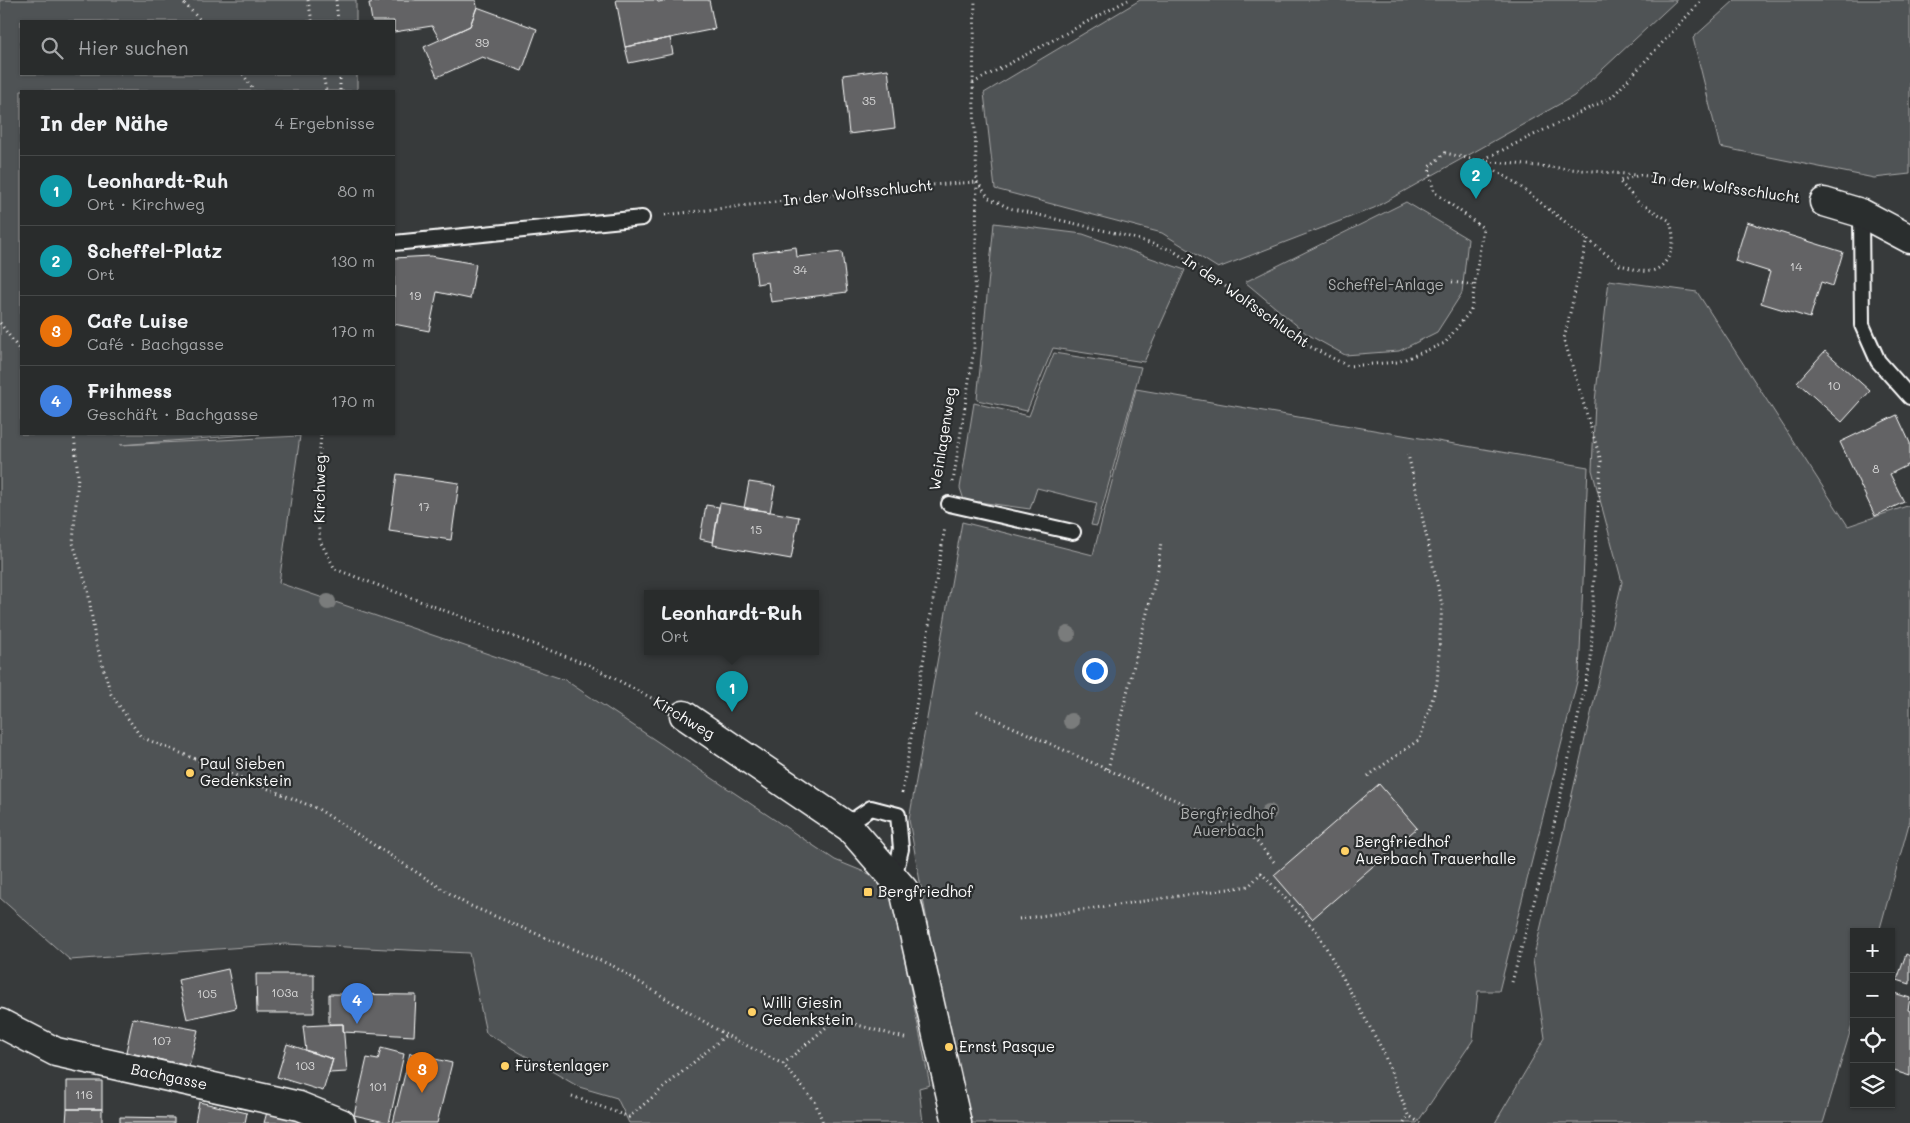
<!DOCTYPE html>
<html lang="de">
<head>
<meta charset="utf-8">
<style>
  body { margin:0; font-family:Mali,sans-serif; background:#313434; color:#f1f3f6 }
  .controls { position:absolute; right:15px; bottom:15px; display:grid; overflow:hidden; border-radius:0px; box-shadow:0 1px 4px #0004 }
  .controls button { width:45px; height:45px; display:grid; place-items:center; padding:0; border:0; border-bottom:1px solid #454848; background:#292c2c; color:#f1f3f6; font:25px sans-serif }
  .you { position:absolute; left:1094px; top:670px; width:18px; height:18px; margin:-12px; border:4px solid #fff; border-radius:50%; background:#1a73e8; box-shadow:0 0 0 8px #1a73e833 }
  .badge { display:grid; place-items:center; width:32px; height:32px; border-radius:50%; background:#ffd166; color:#fff; font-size:16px; font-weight:700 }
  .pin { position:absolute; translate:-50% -41px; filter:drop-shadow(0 1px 2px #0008) }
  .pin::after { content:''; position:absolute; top:26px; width:18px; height:15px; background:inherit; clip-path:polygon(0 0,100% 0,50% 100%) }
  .popup { position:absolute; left:644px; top:590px; width:175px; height:65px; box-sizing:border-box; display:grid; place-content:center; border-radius:0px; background:#292c2c; filter:drop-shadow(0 1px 4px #0005); font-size:16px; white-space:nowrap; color:#a5a7a9 }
  .popup b { font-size:19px; color:#f1f3f6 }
  .popup::after { content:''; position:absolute; left:50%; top:100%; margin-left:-10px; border:10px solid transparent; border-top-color:#292c2c }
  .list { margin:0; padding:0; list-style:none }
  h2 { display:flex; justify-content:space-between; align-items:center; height:65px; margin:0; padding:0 20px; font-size:21px }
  h2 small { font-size:16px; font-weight:400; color:#a5a7a9 }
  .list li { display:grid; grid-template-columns:32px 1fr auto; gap:15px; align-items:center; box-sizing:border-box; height:70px; padding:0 20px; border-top:1px solid #454848 }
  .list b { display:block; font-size:19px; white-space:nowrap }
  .list p { margin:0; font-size:16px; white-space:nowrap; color:#a5a7a9 }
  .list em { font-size:16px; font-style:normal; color:#a5a7a9 }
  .icon { flex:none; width:28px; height:28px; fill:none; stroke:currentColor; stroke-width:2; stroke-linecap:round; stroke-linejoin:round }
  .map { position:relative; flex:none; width:1910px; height:1123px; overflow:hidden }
  .search { position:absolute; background:#292c2c; box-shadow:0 1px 4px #0004; left:20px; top:20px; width:375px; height:55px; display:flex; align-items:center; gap:12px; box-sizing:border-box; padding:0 18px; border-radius:0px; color:#a5a7a9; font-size:19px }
  .panel { position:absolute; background:#292c2c; box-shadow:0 1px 4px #0004; left:20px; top:90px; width:375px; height:345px; border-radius:0px }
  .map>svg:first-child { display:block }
</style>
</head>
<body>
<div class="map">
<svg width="1910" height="1123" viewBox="0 0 1910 1123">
  <rect width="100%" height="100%" fill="#373a3b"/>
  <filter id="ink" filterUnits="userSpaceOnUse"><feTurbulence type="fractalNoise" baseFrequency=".02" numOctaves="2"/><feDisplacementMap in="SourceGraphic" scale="10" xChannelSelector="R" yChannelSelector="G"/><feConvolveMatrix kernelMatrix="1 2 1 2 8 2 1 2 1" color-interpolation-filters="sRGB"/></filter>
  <g filter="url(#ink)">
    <path fill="#505354" stroke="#a8a9aa" d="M0,0H356V21H21V74H357V91H21V434H260L120,445L300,436L279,583L565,680L835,860L889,882L930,1085L919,1088L923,1123H629L617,1098L579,1087L486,1033L469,953L285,944L70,960L0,898Z
      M1140,0H1677L1574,96L1374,208L1218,268L1162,233L995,189L984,93Z
      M1735,0H1910V174L1874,178L1720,147L1693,38Z
      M1406,202L1468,239L1462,293L1437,332L1399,351L1345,355L1307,334L1245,282Z
      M994,223L1083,234L1185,270L1144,362L1053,348L1027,411L977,400Z
      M1609,280L1697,292L1848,526L1910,505V820L1879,932H1854V1019L1823,1123H1495L1545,1038L1533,960L1622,582L1592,470L1595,401Z
      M1054,353L1141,367L1097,526L1091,525L1097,503L1037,488L1030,509L964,500L960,488L974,403L1029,416Z
      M1136,389L1588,467L1579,674L1499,991H1478L1473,1040L1417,1123H967L946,1027L909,820L962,522L1093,555Z"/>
    <path fill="#636465" stroke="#fff" d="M387,0H476L477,7L470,26L440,40L432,26L394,32V21H372L369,3Z
      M616,0H657L658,2L669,0H709L715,29L625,47Z
      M477,7L537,29L522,71L482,57L437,77L424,47L470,26Z
      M670,38L673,54L629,63L625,47Z
      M888,69L895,128L849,134L843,75Z
      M1747,222L1843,252L1833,286L1821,282L1810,318L1761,303L1770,272L1735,261Z
      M796,247L797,257L842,252L847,292L771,302L768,282L757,284L753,253Z
      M431,256L476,264L470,299L437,292L429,331L394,324V258Z
      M1825,351L1870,391L1842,422L1797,382Z
      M1897,415L1910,443V464L1890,474L1904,502L1875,516L1840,442Z
      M397,474L459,483L451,540L389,531Z
      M749,482L775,486L770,512L744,508Z
      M720,503L799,517L791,559L713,545Z
      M706,505L719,507L713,542L700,539Z
      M1379,784L1417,828L1312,919L1274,875Z
      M1906,954L1910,956V984L1897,980Z
      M228,969L236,1008L187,1019L178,980Z
      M256,974H314V1013H257Z
      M1891,992L1910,998L1908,1010L1910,1011V1076L1891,1070Z
      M329,994L416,995L414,1036L343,1032V1024H329Z
      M133,1018L198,1030L189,1066L126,1052Z
      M343,1024L347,1072L329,1073L333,1059L306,1051L303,1026Z
      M287,1044L333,1059L323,1091L277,1077Z
      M381,1048L404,1054L389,1123L354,1115L367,1058L378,1060Z
      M410,1053L452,1063L437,1123H393Z
      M67,1081H102V1109H67Z
      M199,1102L247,1113L245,1123H195Z
      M67,1109H102V1123H66Z
      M267,1112L308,1123H264Z
      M120,1117L174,1118V1123H120Z"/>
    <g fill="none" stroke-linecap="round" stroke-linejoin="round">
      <defs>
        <path id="lane" d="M1861,213L1862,325L1878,361L1910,397
          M394,243L642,218
          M949,504L1073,532
          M850,828L852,821L871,808L898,815L901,849L894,878"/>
        <path id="street" d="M1824,202L1861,213L1910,239
          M684,715L850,828L904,890L957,1123
          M0,1023L56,1052L299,1106L341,1123"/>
      </defs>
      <use href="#lane" stroke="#fff" stroke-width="18"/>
      <use href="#street" stroke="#fff" stroke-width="31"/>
      <path stroke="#fff" stroke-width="3" stroke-dasharray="1 4" stroke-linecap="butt" d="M181,0L201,21
        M308,0L312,21
        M336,0L338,21
        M243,74L254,91
        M323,74L326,91
        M340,74V91
        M973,83L1128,0
        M1480,161L1612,97L1702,0
        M1483,161L1636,175
        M977,182L989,198L1009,208L1123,235L1172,250L1214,278L1303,343L1348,366L1398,362L1445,343L1471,310L1483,228L1434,192L1429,167L1445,153L1480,161L1513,181L1620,265C1630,267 1641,273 1651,271C1665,269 1674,250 1673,237C1673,232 1671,226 1670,221L1638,202L1619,181L1640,175L1795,197
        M665,215L902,187L977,182
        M1452,282L1474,285
        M0,323L21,352
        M74,434L78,476L73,543L88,590L95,639L111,694L141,737L318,809L466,904L613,966L726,1035L783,1064L815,1102L823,1123
        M321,434L316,502L320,541L335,569L591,666L659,702
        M953,482L974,349L977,182L973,83L975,0
        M977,711L1242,830L1252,836L1274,862
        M1108,769L1158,569L1161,541
        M1368,776L1420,739L1437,684L1442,605L1408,454
        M902,793L945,527
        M1019,919L1249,886L1261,873L1318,933L1382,1049L1408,1115L1420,1123
        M1512,982L1548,851L1591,660L1594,574L1601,461L1564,339L1587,239
        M783,1064L836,1019L908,1039
        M572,1096L629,1117L726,1035
        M1404,1123L1408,1115"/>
      <use href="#lane" stroke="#2a2d2e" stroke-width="14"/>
      <use href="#street" stroke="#2a2d2e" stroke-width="28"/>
    </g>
    <g fill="#7a7c7c">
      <circle cx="328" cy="602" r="8"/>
      <circle cx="1068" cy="634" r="8"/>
      <circle cx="1071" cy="721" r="8"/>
      <circle cx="1269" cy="812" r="8"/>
    </g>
  </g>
  <g fill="#ffd166" stroke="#2a2d2e" stroke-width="2">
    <circle cx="190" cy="773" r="5"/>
    <circle cx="1345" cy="851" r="5"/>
    <rect x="863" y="887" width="10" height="10" rx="2.5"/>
    <circle cx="752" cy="1012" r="5"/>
    <circle cx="949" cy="1047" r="5"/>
    <circle cx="505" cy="1066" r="5"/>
  </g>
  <g text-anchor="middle" stroke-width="4.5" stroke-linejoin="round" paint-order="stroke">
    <g font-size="12" fill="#d8d8d8">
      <text x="482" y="47">39</text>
      <text x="869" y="105">35</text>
      <text x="1796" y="271">14</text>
      <text x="800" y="274">34</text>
      <text x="415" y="300">19</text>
      <text x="1834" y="390">10</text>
      <text x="1876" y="473">8</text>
      <text x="424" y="511">17</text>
      <text x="756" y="534">15</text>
      <text x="285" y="997">103a</text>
      <text x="207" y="998">105</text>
      <text x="162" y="1045">107</text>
      <text x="305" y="1070">103</text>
      <text x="378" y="1091">101</text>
      <text x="84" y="1099">116</text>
    </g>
    <g font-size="15" fill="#fff" stroke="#2a2d2e">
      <text transform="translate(1726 188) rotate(8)" y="5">In der Wolfsschlucht</text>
      <text transform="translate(858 193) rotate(-6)" y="5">In der Wolfsschlucht</text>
      <text transform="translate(1246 301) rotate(35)" y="5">In der Wolfsschlucht</text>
      <text transform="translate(943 439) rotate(-81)" y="5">Weinlagenweg</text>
      <text transform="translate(320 489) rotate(-89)" y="5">Kirchweg</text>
      <text transform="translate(684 718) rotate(31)" y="5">Kirchweg</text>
      <text transform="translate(169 1077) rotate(12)" y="5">Bachgasse</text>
    </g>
    <g font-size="15" fill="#b0b2b2" stroke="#2a2d2e">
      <text x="1386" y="290">Scheffel-Anlage</text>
      <text x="1228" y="819">Bergfriedhof<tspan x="1228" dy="17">Auerbach</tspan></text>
    </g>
    <g font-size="15" fill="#fff" stroke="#2a2d2e" text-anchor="start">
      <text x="200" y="769">Paul Sieben<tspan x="200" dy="17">Gedenkstein</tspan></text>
      <text x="1355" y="847">Bergfriedhof<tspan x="1355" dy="17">Auerbach Trauerhalle</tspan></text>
      <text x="878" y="897">Bergfriedhof</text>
      <text x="762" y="1008">Willi Giesin<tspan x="762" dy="17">Gedenkstein</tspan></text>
      <text x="959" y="1052">Ernst Pasque</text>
      <text x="515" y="1071">Fürstenlager</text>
    </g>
  </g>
</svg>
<div class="controls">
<button>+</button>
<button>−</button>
<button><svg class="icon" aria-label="locate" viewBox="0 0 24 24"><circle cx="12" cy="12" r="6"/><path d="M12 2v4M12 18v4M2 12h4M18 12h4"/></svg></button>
<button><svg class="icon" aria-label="layers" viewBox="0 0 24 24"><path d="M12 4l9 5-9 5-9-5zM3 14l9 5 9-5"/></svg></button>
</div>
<div class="you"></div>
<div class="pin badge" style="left:732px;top:712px;background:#0f9aa8">1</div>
<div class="popup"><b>Leonhardt-Ruh</b>Ort</div>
<div class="pin badge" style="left:1476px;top:199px;background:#0f9aa8">2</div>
<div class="pin badge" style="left:422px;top:1093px;background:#e8710a">3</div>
<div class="pin badge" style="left:357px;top:1024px;background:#3f7fe0">4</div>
<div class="search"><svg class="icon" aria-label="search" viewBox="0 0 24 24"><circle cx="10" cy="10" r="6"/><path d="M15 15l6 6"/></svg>Hier suchen</div>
<section class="panel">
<h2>In der Nähe<small>4 Ergebnisse</small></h2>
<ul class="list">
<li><span class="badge" style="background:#0f9aa8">1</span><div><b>Leonhardt-Ruh</b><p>Ort · Kirchweg</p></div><em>80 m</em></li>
<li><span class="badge" style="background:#0f9aa8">2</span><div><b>Scheffel-Platz</b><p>Ort</p></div><em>130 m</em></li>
<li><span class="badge" style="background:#e8710a">3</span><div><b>Cafe Luise</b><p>Café · Bachgasse</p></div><em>170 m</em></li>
<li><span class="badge" style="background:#3f7fe0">4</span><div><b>Frihmess</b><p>Geschäft · Bachgasse</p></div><em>170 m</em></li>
</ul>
</section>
</div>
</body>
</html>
